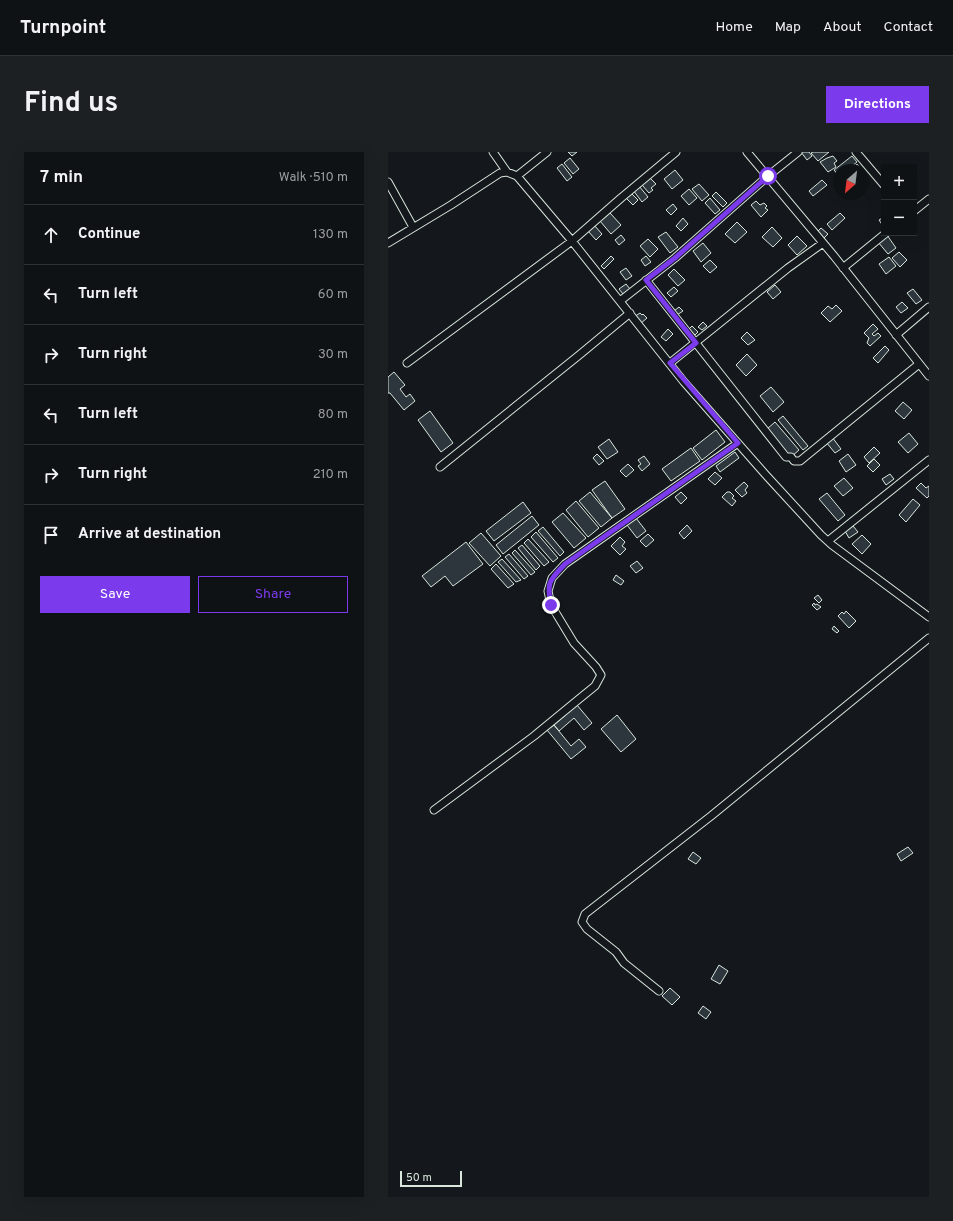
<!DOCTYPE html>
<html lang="en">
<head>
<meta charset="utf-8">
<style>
  body { margin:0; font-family:Overpass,sans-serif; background:#1d2022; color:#f1f3f6 }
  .controls { position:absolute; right:12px; top:12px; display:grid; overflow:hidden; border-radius:0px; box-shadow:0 4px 16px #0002 }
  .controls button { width:36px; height:36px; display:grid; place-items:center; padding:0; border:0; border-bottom:1px solid #2f3234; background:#0f1215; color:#f1f3f6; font:20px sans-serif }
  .compass { position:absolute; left:445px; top:12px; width:36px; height:36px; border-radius:50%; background:#0f1215; box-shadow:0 4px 16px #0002; rotate:208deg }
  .scale { position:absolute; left:12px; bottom:10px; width:62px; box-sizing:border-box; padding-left:4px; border:2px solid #d8e6dc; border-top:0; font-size:11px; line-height:14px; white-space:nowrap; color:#d8e6dc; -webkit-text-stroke:3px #14181c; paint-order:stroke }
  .stop { position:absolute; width:12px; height:12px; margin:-9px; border:3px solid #7c3aed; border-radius:50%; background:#fff }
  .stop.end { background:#7c3aed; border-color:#fff; box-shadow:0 1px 4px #0008 }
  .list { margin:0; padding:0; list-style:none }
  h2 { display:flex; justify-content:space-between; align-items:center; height:52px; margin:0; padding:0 16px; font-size:17px }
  h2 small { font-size:13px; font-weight:400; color:#9b9ea0 }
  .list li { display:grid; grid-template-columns:26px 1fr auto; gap:12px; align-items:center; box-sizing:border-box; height:60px; padding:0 16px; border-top:1px solid #2f3234 }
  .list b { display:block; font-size:15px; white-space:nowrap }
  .list em { font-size:13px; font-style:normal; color:#9b9ea0 }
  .actions { display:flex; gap:8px; padding:12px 16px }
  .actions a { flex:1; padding:9px 0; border:1px solid #7c3aed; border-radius:0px; text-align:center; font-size:14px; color:#7c3aed }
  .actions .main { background:#7c3aed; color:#fff }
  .icon { flex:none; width:22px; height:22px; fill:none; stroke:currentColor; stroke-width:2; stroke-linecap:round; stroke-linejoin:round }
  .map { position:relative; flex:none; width:541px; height:1045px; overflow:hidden; border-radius:0px }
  header { display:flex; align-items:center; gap:24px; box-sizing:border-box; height:56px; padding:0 20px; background:#0f1215; border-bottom:1px solid #2f3234 }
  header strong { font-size:19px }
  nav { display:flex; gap:22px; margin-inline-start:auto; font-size:14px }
  .intro { display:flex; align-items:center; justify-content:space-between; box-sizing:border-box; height:96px; padding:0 24px }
  h1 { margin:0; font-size:28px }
  .button { padding:10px 18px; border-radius:0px; background:#7c3aed; color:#fff; font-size:14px; font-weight:700 }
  main { display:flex; gap:24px; padding:0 24px }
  aside { flex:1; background:#0f1215; border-radius:0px; box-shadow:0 4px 16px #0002 }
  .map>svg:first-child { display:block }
</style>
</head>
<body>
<header>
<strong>Turnpoint</strong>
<nav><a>Home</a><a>Map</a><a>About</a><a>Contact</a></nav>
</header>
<div class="intro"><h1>Find us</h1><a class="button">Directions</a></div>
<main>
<aside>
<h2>7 min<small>Walk · 510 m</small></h2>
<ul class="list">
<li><svg class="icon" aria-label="ahead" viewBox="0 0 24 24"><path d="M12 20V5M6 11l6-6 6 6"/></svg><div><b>Continue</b></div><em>130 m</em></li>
<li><svg class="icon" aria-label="left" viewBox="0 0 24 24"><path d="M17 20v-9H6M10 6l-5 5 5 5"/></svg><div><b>Turn left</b></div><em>60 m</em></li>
<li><svg class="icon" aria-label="right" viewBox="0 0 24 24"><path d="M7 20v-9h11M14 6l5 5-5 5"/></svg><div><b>Turn right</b></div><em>30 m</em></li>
<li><svg class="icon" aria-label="left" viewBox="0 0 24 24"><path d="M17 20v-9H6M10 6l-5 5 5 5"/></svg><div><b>Turn left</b></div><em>80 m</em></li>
<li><svg class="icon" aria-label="right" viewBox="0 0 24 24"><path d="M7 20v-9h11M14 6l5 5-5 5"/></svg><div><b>Turn right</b></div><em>210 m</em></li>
<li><svg class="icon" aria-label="arrive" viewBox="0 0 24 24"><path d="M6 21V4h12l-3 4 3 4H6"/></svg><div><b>Arrive at destination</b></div></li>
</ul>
<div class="actions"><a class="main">Save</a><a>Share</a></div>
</aside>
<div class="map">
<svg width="541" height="1045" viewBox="0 0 541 1045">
  <rect width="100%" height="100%" fill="#14181c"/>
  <path fill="#2c363c" stroke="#d8e6dc" d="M180,0H189L184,4Z
    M413,0H421L424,4L419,8Z
    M425,0H441L430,9L423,1Z
    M445,4L449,9L446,11L448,15L440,20L432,10L439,6Z
    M464,4L469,10L459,18H451V24L446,18Z
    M182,6L191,17L185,22L176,11Z
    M174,12L184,25L179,29L169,16Z
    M469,12L474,18H462Z
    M287,18L295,28L284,37L276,27Z
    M262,26L268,32L263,36L265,38L261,41L254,33Z
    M434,28L439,33L425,44L421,39Z
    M311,32L321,43L314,49L304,37Z
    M251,34L260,45L254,50L245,38Z
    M301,37L309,46L301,53L293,44Z
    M328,40L339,51L335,55L324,44Z
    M243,41L250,48L245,53L238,46Z
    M322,46L332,58L327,62L317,51Z
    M368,49L372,53L376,51L379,54L377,56L380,58L373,65L363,53Z
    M285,52L289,57L283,63L278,58Z
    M222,61L233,73L223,82L212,69Z
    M452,61L457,66L444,78L439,72Z
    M496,65V73L495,74L491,68Z
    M295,66L300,72L293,79L288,74Z
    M349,70L359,80L347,91L337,82Z
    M206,73L214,82L208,88L200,79Z
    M384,75L394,86L385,95L374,85Z
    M433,76L440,82L435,87L428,81Z
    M278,80L290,95L282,101L270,85Z
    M233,83L237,88L231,93L227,88Z
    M499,83L508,96L500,102L490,90Z
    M409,84L419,94L409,103L400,93Z
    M260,87L270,97L262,105L252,94Z
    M315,91L323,101L313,110L305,99Z
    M511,100L519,108L512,115L504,106Z
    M223,104L226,107L216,117L213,114Z
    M258,104L263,110L257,114L253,108Z
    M501,105L508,114L498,122L491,112Z
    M322,108L329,115L322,121L315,114Z
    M238,116L244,124L238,128L232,120Z
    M286,117L297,128L290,134L280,123Z
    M238,132L242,137L235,142L231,137Z
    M387,133L393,140L385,147L379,140Z
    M286,135L290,139L283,145L279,141Z
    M525,137L534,148L528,152L519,141Z
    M514,150L520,156L513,161L508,155Z
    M448,153L454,159L442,170L433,161L440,154L444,157Z
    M291,155L295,159L289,163L286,159Z
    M252,161L254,163L255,162L259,166L252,172L246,165Z
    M315,170L319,174L314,178L310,175Z
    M485,172L490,177L484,182L486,184L490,181L493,184L482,194L479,191L481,186L476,181Z
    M304,174L310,180L307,183L301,177Z
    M280,177L285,182L278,189L273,185Z
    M359,180L367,188L360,193L353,186Z
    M497,194L501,198L490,211L485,206Z
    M359,202L369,213L358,224L348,213Z
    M6,220L17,233L12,237L18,245L22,242L27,249L16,258L2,241H0V225Z
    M383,235L396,250L385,260L372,244Z
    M515,250L524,258L516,267L507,259Z
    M42,259L65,291L53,300L30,268Z
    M395,264L420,294L415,298L390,268Z
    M387,270L411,298L403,305L379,277Z
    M328,278L337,290L314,308L305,296Z
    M521,281L530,292L520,301L510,290Z
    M444,285L453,297L447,301L438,290Z
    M221,287L230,300L219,307L210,295Z
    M486,295L492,301L481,311L476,305Z
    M303,296L312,309L283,329L274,317Z
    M347,300L351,306L332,320L328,314Z
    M209,302L216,309L211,313L205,306Z
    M460,302L468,313L458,320L451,309Z
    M256,304L262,312L254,319L250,314L253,312L250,308Z
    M486,307L492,313L485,320L479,314Z
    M240,312L246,318L238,325L232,319Z
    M327,320L334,326L327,333L320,327Z
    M502,322L506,327L498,333L494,327Z
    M456,326L465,336L455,344L446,334Z
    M217,329L237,357L224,366L204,338Z
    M356,330L360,334L357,338L359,341L354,345L347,338Z
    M533,331L538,336L541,334V344L539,346L528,336Z
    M202,340L224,366L213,375L191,349Z
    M293,340L299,346L293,352L287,345Z
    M339,340H342L346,344L344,346L348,349L344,354L334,345Z
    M439,341L457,363L450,369L431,347Z
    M525,347L532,353L518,370L511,363Z
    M188,349L211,376L200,385L178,358Z
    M135,350L143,361L106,389L98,379Z
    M175,361L198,386L186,396L164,370Z
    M144,364L151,373L115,402L108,393Z
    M248,366L258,379L249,386L239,373Z
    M299,373L304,379L296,387L291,381Z
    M465,374L470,380L461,386L457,379Z
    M155,375L176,400L172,404L150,379Z
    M148,380L170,406L165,410L143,385Z
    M93,381L113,404L102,414L81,391Z
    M260,382L266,388L258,395L252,389Z
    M474,383L483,392L474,402L464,392Z
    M232,385L237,390L234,394L238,397L232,403L223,394Z
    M140,387L161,410L156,414L136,391Z
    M78,390L95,412L65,434L57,424L43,435L34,424Z
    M134,393L152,414L148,418L130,396Z
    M127,398L147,420L143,423L124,401Z
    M121,402L140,424L136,427L117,405Z
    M114,407L133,428L128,430L110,410Z
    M249,409L255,416L248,421L242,414Z
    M108,412L126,432L120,436L103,417Z
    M228,423L236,429L233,433L225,428Z
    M430,443L434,448L431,451L426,446Z
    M426,451L427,453L429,452L433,455L429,458L424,453Z
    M458,459L468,469L461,476L450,464L454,460L456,462Z
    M446,474L451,479L449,481L444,477Z
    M189,553L204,571L196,578L186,566L171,579L166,573Z
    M229,563L248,587L233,600L213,577Z
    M166,573L183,594L191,587L198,595L183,607L159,578Z
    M520,695L525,701L513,709L509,702Z
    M305,700L313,706L308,712L300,707Z
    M331,813L340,819L332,832L323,827Z
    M282,836L292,845L284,853L274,844Z
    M315,854L323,860L318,867L310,861Z"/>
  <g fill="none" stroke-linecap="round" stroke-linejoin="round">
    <defs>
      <path id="street" d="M105,0L119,20
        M359,0L446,104L541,224
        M468,0L496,33
        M129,24L159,0
        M0,30L25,75
        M526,59L541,47
        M0,91L63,53L112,21L119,20L129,24L184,89L296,230L377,322L433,383L444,393L541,465
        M455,116L498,81
        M258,128L398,305H403L406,309H412L418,304L531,212
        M232,149L287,106L380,24L410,0
        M508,183L541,155
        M19,211L184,89L233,46L288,0
        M282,211L400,116L435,91
        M52,315L190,204L242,161
        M440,389L541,308
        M46,658L146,584L191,547L207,534L213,523L208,515L186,491L163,453L160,439L164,426L177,412L350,291
        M271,839L236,811L228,800L199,777L194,770L197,762L323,664L541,486"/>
    </defs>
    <use href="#street" stroke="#d8e6dc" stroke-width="9"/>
    <use href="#street" stroke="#14181c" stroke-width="7"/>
  </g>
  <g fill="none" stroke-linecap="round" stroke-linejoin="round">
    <path stroke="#7c3aed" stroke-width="5" d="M163,453C158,430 162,428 177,412L350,291L282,211L308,191L258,128L287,106L380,24"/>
  </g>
</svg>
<div class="controls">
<button>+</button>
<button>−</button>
</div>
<svg class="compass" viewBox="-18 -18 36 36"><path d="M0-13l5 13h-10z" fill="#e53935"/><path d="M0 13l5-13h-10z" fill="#9b9ea0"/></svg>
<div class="scale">50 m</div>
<div class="stop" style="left:380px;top:24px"></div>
<div class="stop end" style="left:163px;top:453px"></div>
</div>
</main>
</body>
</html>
